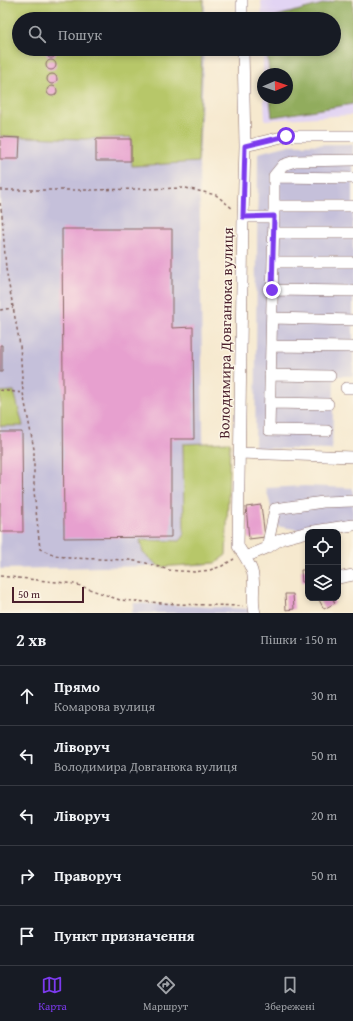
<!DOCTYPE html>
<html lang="uk">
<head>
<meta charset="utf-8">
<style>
  body { margin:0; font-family:"Gentium Book Plus",serif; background:#20242c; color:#f1f3f6 }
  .controls { position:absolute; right:12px; bottom:12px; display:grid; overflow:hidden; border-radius:8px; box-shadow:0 2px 6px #0003 }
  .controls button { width:36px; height:36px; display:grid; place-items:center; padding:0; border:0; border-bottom:1px solid #363941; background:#171b24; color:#f1f3f6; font:20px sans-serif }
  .compass { position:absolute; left:257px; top:68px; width:36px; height:36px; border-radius:50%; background:#171b24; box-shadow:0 2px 6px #0003; rotate:88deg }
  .scale { position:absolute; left:12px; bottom:10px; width:72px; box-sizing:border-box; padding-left:4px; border:2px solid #4a1f2b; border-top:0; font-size:11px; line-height:14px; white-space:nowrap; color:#4a1f2b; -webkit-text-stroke:3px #fcf5e5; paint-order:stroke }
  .stop { position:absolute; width:12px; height:12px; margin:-9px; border:3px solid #7c3aed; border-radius:50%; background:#fff }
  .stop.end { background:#7c3aed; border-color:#fff; box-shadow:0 1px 4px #0008 }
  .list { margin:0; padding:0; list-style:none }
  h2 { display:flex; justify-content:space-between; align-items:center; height:52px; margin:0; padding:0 16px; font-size:17px }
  h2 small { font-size:13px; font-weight:400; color:#9ea1a6 }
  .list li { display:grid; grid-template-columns:26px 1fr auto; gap:12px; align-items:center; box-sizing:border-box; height:60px; padding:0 16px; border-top:1px solid #363941 }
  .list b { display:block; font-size:15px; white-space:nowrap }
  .list p { margin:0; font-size:13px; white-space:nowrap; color:#9ea1a6 }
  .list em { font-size:13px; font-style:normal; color:#9ea1a6 }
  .icon { flex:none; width:22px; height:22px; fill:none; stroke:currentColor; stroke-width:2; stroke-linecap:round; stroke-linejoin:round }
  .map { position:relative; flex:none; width:353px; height:613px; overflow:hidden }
  .search { position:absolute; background:#171b24; box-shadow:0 2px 6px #0003; left:12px; right:12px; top:12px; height:44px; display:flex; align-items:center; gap:10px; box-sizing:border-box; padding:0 14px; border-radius:22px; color:#9ea1a6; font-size:15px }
  .sheet { height:352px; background:#171b24 }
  nav { display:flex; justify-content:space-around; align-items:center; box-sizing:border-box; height:56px; border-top:1px solid #363941; background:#171b24; font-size:11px; color:#9ea1a6 }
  nav a { display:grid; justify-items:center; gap:2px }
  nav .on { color:#7c3aed }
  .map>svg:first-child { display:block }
</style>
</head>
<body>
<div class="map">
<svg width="353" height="613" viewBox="0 0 353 613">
  <rect width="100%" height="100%" fill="#fcf5e5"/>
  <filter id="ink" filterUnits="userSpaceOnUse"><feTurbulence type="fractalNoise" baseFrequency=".025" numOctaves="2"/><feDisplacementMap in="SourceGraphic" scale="8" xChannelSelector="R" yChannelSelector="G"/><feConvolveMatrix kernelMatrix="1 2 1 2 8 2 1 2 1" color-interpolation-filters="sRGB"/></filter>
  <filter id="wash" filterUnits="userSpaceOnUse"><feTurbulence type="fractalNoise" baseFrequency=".012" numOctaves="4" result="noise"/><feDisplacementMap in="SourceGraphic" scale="16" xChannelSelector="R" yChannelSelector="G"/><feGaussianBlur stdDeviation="0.9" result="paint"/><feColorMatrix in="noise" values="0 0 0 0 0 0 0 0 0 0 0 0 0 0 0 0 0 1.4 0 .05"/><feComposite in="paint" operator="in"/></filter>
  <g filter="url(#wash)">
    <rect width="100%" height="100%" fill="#f6e9cf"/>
    <path fill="#e2d4f3" d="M261,0H353V115L265,120L264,98H287V74H263V49H334V19H262Z"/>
    <path fill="#c5c0da" d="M0,0H205V19H19V49H204L199,163L205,565L0,569Z
      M353,144V376H334L332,450L255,448L258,153L290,145Z
      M304,486L353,488V521L301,530L276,526L266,488Z
      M134,603L251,609L250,613H132Z"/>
    <path fill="#b7c769" stroke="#80734a" d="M0,0H204L203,19H19V49H202L198,162L132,166L131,137L84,139L0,136Z
      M14,391L23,426H0V392Z
      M230,442L226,555L215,563L160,567L143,553L140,540L180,541L184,536L183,444Z"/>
    <path fill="#91ac5d" stroke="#6e6644" d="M338,0H353V104L272,117L270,98H287V74H269L267,49H334V19H266Z"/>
    <g id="blocks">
      <path fill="#e7a0cf" d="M46 53a5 5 0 1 1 10 0a5 5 0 1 1-10 0Z
        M46 65a5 5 0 1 1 10 0a5 5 0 1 1-10 0Z
        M47 79a5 5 0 1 1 10 0a5 5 0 1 1-10 0Z
        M47 91a5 5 0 1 1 10 0a5 5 0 1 1-10 0Z
        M0,137L20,138L19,159H0Z
        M96,139H131V161H96Z
        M62,229H172V328L193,327L194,439H171V537L64,538Z
        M0,345H2V372H0Z
        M0,432H22L23,532H0Z
        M261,505L265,537L249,539L246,507Z
        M301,570H308V582H302Z
        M285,594H293L294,609L286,610Z
        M318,598H332L335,603L324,609Z"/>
    </g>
  </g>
  <g filter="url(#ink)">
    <use href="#blocks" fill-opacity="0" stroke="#866664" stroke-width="1"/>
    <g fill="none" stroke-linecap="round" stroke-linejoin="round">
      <defs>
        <path id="minor" d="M242,0V19
          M243,49L245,146L243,217L238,546C243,554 249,562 252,571C256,584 251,600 255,613
          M245,146L286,136H353
          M274,177L353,178
          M274,206H353
          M243,217H274L269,430L327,431
          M274,217V176L283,165L295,161L353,160
          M273,233H353
          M273,262H353
          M272,290L353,291
          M272,318L353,320
          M271,346L353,347
          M270,375L330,376
          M346,388H353
          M270,403L328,404
          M239,453L353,457
          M308,532L353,525
          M267,548L275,509L323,502L353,501
          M245,557L267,548L281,539L308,532
          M338,578L353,575"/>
      </defs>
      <use href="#minor" stroke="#866664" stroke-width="12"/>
      <path stroke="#866664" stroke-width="1.5" stroke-dasharray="3 3" stroke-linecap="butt" d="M0,190H92L186,188L216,195L233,209
        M0,203L2,215L6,269L20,345L23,393L34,449V491L40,549L55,555L69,558L129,560L146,563L169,570L194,572L210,570L222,566L234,559
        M0,310L13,308
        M0,390L23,393
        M0,576L75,584L120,600L176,604L243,606"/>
      <use href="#minor" stroke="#fff" stroke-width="11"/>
    </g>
  </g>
  <g fill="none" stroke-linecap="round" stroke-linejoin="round" filter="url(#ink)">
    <path stroke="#7c3aed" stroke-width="5" d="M272,290L274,216L243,217L245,146L286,136"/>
  </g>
  <g text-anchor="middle" stroke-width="3" stroke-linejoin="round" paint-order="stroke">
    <g font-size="15" fill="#4a1f2b" stroke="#fcf5e5">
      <text transform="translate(226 333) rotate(-89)" y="5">Володимира Довганюка вулиця</text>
    </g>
  </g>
</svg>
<div class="controls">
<button><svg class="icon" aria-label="locate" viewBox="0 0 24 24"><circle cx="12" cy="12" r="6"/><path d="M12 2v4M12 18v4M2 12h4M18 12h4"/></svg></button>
<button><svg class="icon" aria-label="layers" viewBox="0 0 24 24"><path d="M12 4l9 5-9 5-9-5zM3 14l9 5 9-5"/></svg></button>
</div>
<svg class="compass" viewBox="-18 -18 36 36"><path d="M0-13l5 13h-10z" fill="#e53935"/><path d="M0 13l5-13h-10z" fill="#9ea1a6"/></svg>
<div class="scale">50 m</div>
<div class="stop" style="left:286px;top:136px"></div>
<div class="stop end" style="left:272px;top:290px"></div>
<div class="search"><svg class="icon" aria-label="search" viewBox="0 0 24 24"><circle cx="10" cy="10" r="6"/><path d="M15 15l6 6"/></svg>Пошук</div>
</div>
<section class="sheet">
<h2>2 хв<small>Пішки · 150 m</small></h2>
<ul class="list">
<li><svg class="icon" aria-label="ahead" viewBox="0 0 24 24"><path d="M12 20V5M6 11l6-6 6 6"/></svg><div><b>Прямо</b><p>Комарова вулиця</p></div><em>30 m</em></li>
<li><svg class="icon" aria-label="left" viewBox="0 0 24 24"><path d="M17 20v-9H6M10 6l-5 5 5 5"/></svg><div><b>Ліворуч</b><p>Володимира Довганюка вулиця</p></div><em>50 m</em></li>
<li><svg class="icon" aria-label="left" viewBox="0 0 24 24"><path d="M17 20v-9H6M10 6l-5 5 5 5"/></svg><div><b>Ліворуч</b></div><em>20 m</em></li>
<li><svg class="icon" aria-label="right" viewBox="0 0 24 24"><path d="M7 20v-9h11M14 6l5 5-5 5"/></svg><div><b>Праворуч</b></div><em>50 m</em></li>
<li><svg class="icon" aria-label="arrive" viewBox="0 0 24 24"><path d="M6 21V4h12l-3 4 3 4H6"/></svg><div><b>Пункт призначення</b></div></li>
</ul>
</section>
<nav>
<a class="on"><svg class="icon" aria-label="map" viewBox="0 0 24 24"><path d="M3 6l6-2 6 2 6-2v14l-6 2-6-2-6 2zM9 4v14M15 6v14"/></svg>Карта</a>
<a><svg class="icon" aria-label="directions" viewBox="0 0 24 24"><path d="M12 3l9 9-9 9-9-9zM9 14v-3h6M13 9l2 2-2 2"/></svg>Маршрут</a>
<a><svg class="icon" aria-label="saved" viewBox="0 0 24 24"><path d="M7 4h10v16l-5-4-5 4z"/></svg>Збережені</a>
</nav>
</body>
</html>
